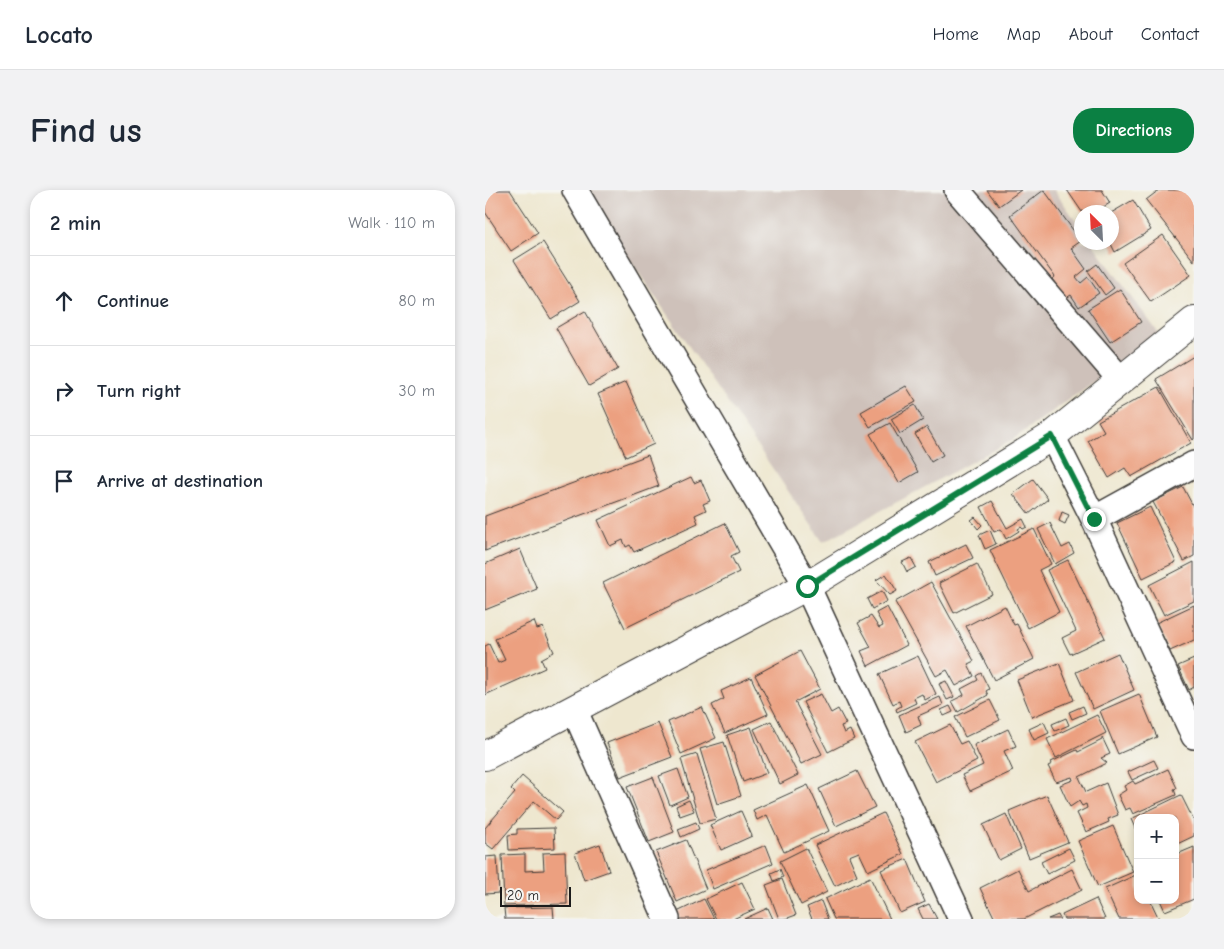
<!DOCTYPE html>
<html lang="en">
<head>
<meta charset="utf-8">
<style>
  body { margin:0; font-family:"Comic Neue",sans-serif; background:#f2f2f3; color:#1f2937 }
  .controls { position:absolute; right:15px; bottom:15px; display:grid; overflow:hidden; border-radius:10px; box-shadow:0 2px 8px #0003 }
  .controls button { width:45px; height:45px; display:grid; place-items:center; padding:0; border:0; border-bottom:1px solid #e0e1e3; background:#fff; color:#1f2937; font:25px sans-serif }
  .compass { position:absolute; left:589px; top:15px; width:45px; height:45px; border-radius:50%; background:#fff; box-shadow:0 2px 8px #0003; rotate:336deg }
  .scale { position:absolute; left:15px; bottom:12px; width:71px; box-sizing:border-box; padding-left:5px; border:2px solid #1c1c1c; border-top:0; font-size:14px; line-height:18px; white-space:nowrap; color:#1c1c1c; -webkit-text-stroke:4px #f6f6f2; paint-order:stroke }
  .stop { position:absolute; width:15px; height:15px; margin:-11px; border:4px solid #0b8043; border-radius:50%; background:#fff }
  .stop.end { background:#0b8043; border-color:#fff; box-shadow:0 1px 5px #0008 }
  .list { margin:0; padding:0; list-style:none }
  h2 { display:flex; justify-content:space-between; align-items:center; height:65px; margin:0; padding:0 20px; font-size:21px }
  h2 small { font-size:16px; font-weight:400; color:#747a83 }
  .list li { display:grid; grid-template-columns:32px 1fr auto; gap:15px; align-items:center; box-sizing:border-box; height:90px; padding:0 20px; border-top:1px solid #e0e1e3 }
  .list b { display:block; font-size:19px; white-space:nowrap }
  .list em { font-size:16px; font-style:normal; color:#747a83 }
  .icon { flex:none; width:28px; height:28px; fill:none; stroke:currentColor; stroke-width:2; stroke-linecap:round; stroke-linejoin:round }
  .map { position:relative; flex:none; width:709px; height:729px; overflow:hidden; border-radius:20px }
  header { display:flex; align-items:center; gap:30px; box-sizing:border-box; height:70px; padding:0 25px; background:#fff; border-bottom:1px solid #e0e1e3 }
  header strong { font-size:24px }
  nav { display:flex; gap:28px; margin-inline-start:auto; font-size:18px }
  .intro { display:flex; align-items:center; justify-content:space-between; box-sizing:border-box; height:120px; padding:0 30px }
  h1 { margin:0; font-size:35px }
  .button { padding:12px 22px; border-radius:20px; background:#0b8043; color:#fff; font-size:18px; font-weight:700 }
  main { display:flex; gap:30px; padding:0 30px }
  aside { flex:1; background:#fff; border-radius:20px; box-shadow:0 2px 8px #0003 }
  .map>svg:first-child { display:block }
</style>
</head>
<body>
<header>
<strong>Locato</strong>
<nav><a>Home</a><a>Map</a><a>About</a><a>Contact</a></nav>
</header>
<div class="intro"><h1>Find us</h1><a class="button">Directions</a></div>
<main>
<aside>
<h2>2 min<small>Walk · 110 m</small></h2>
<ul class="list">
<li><svg class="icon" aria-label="ahead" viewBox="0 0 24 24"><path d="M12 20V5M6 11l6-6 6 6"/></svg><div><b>Continue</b></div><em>80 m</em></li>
<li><svg class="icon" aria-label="right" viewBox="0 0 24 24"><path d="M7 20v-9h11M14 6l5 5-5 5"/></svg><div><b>Turn right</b></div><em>30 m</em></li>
<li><svg class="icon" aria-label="arrive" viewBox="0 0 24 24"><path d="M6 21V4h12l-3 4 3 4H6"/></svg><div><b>Arrive at destination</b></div></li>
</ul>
</aside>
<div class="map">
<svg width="709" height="729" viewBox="0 0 709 729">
  <rect width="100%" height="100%" fill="#f6f6f2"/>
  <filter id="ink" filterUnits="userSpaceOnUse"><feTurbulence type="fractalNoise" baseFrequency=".02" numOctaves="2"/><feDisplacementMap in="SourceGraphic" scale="10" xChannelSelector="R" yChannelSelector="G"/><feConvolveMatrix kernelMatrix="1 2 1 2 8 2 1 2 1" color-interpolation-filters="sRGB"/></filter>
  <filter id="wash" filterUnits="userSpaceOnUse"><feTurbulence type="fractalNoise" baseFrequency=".0096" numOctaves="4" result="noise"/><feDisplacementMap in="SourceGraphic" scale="20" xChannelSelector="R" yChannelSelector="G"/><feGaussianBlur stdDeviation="1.12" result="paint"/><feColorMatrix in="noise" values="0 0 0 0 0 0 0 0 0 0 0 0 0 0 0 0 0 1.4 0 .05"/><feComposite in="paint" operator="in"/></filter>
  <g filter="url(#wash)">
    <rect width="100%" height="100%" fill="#eee7cf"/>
    <path fill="#cec1ba" d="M97,0H569L596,38V52L607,53L675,145L527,250L338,352Z"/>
    <g id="blocks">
      <path fill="#eca080" d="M0,0H25L53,43L26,61L0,22Z
        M502,0H536L514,16Z
        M559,0L596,51L586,58L601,79L591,87L596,93L603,87L614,103L594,117L586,105L581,108L567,89L570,87L525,25Z
        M582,0H617L625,13L610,22H597Z
        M674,0H709V71L661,10Z
        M648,10L666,40L630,62L625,52H626V23Z
        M678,45L706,85L666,112L638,73Z
        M58,52L95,111L66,129L29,70Z
        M612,74L629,98L620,105L603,81Z
        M635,99L656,132L625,152L603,119Z
        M100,121L133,179L104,196L71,138Z
        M709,166V249L708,250L671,189Z
        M141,192L169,254L141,267L113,204Z
        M421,196L431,212L385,237L376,222Z
        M674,197L706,253L646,287L640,278L624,288L603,251L619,241L613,231Z
        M430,215L438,230L415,244L406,229Z
        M405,233L433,282L414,293L385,244Z
        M442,237L458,265L446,272L430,244Z
        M163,265L174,296L0,361V326Z
        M206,287L209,293L216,290L225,311L218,314L221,320L210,325L213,333L149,362L145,355L141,357L138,350L125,356L113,330Z
        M548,289L563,309L544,324L528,304Z
        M698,297L709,318V366L699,371L668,312Z
        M507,311L522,338L538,329L542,337L538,339L536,337L533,339L534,341L521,349L516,339L509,342L496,317Z
        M665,317L691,372L658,388L632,333Z
        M577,322L584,325L580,334L574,331Z
        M490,327L497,335L493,339L486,330Z
        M240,333L254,362L246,366L254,382L140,438L118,393Z
        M565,333L577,358L585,354L589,363L570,374L553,339Z
        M549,339L566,374L554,380L574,422L543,438L505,360Z
        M505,340L511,354L500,359L494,345Z
        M481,354L488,368L450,386L444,372Z
        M35,359L52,399L0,420V374Z
        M426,368L431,377L422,382L417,372Z
        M583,370L620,448L585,464L577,448L591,441L562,380Z
        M709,372V411L679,425L664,395Z
        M492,374L507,404L469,423L454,393Z
        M401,384L412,401L405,405L391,390Z
        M446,392L489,471L483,474L489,486L471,496L462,480L451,486L410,412Z
        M397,401L402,411L387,419L382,409Z
        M709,415V450L685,461L671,433Z
        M520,416L529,435L532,434L549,469L509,490L481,436Z
        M402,417L422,455L383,476L376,461L386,457L373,433L386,426L394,438L398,436L391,423Z
        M49,431L52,439L58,437L69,462L56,469L60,478L0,505V456L4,454L13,473L20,470L10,449Z
        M315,461L335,499L310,512L337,564L316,574L270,485Z
        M633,463L649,500L608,519L591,482Z
        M433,466L451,504L440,510L437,504L429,508L431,513L412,522L411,519L416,516L414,511L408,514L394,484Z
        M709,469V497L704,500L693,476Z
        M574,473L589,510L547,527L532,490Z
        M496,483L504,499L501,501L503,505L473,522L467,511L479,505L476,499L493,490L491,486Z
        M266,487L283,524L240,543L227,515L239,509L236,501Z
        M461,491L469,507L462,510L454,494Z
        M336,504L346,523L353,519L361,534L356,536L359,543L365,540L369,549L343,562L318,512Z
        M654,504L672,547L633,564L615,521Z
        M455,507L458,515L433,526L436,535L421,542L414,525Z
        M505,510L515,530L480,547L470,527Z
        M465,516L468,522L459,526L456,520Z
        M598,516L601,523L587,529L584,522Z
        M217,517L231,548L196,564L183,532Z
        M612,525L621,543L571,568L562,549Z
        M581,528L584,535L570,541L567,534Z
        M286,531L313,585L295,594L269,539Z
        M559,532L564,543L549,550L544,539Z
        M173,533L187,567L135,587L122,553Z
        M465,535L475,554L482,551L492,571L451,592L430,552Z
        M266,537L282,583L258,592L242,545Z
        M523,539L531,556L519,561L528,581L485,601L477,585L498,575L489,555Z
        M617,547L625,564L616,568L622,573L594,587L601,602L621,593L633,625L623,629L624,632L601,642L592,623L602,618L601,614L597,616L594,611L585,617L575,595L588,590L587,587L571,592L563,576L567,574L566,572L592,560L593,562L617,550Z
        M239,552L256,606L232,614L215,559Z
        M212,564L231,629L215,633L196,569Z
        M669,570L673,578L647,590L643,582Z
        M193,579L203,607L185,615L174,586Z
        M683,579L692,598L689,599L691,605L648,624L645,618L640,620L633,605L641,600L639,596L648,591L650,594Z
        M372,581L390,617L351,636L334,599Z
        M37,586L78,622L71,630L49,611L8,659L0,653V638L30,603L26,599Z
        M168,587L189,642L164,652L142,597Z
        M323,595L344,641L299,662L282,625L272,630L268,620Z
        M562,605L583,652L544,668L524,621Z
        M696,605L709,631V646L690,655V628H653V645L646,629Z
        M204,610L209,621L195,626L191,616Z
        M256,621L267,646L236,660L225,635Z
        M398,623L418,664L383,681L374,662L364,666L372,685L350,696L330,655Z
        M521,624L536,659L514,670L498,635Z
        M211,632L214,639L196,647L193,639Z
        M628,636L648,682L613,697L593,651Z
        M69,638L70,658L24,660L23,645L32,644V639Z
        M201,650L221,699L192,712L171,662Z
        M115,654L124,681L99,690L90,663Z
        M281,655L288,673L228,699L221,680Z
        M709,657V709L680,721L675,710H690V665Z
        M321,658L342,702L316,715L295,671Z
        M584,658L590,670L562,684L556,672Z
        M80,662L82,714L19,716L17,665L40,664V681L59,680L58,663Z
        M12,666L14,703L0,704V667Z
        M422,669L440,712L415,723L396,680Z
        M295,679L298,687L289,691L286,683Z
        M533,679L544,701L587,679L597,700L539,729H510L495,698Z
        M653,684V710H665L674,729H634L620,699Z
        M385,687L405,729H349L340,709Z
        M297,689L311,725L300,729H294L281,695Z
        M257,692L270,719L248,729H231L221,709Z
        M219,709L229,729H195L192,722Z
        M611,709L620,729H579L577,725Z
        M336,711L343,729H327L322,717Z
        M444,714L452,729H438L433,719Z
        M68,717L69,729H20L19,718Z
        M283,718L288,729H259Z
        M573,725L575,729H563Z"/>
    </g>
  </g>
  <g filter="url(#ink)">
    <use href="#blocks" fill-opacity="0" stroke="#3c3a37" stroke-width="1"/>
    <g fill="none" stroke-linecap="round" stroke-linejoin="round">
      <defs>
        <path id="street" d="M90,0L322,396L476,729
          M472,0L635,189
          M567,246L609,329L709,546
          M609,329L709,274
          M89,519L182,729"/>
        <path id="secondary" d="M0,566L322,396L567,246L709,131"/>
      </defs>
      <use href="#street" stroke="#3c3a37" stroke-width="28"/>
      <use href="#secondary" stroke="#3c3a37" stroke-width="30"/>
      <use href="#street" stroke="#fff" stroke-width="25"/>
      <use href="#secondary" stroke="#fff" stroke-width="28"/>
    </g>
  </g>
  <g fill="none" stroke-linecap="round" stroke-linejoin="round" filter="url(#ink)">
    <path stroke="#0b8043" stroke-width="6" d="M322,396L567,246L609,329"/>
  </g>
</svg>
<div class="controls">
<button>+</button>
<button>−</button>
</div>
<svg class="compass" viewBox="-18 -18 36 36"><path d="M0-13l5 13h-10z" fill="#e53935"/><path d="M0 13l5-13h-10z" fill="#747a83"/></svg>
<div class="scale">20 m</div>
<div class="stop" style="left:322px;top:396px"></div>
<div class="stop end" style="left:609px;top:329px"></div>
</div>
</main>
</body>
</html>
